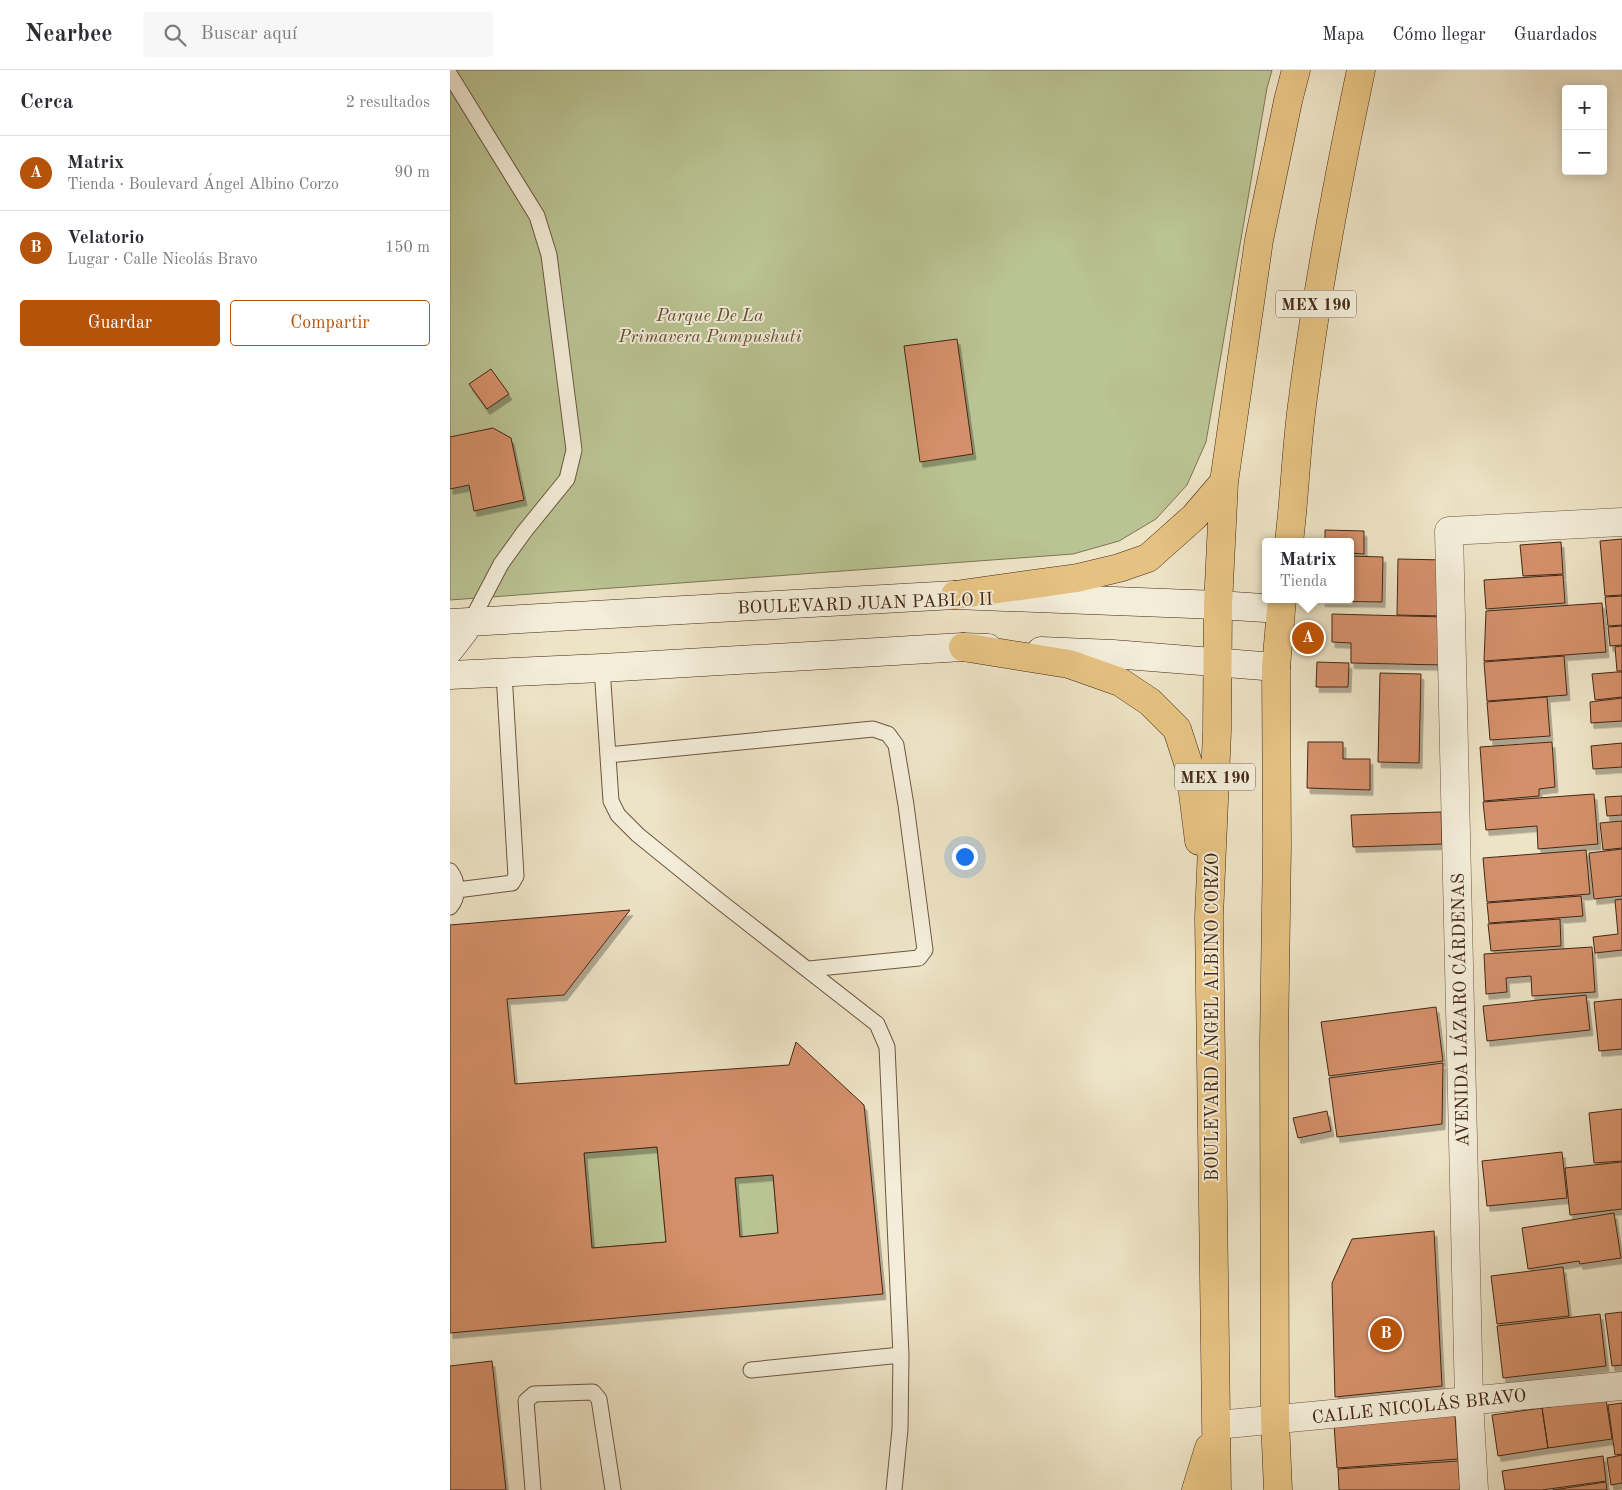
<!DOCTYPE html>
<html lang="es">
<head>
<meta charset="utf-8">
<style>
  body { margin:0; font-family:"Old Standard TT",serif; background:#f7f7f7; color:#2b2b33 }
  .controls { position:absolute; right:15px; top:15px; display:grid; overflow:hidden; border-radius:5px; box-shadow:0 2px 12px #0003 }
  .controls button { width:45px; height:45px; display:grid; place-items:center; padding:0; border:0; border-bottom:1px solid #e1e1e2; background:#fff; color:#2b2b33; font:25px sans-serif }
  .you { position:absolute; left:514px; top:786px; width:18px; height:18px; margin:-12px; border:4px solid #fff; border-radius:50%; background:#1a73e8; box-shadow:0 0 0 8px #1a73e833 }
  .badge { display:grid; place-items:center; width:32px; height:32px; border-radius:50%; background:#b45309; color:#fff; font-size:16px; font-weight:700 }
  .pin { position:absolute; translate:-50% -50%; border:2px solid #fff; box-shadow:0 1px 5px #0006 }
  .popup { position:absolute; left:812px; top:468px; width:92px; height:65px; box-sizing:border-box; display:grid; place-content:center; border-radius:5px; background:#fff; filter:drop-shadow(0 1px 4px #0005); font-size:16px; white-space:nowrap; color:#7c7c81 }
  .popup b { font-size:19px; color:#2b2b33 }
  .popup::after { content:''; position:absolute; left:50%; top:100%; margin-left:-10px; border:10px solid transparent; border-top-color:#fff }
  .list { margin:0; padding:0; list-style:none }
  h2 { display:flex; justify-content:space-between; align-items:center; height:65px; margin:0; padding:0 20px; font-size:21px }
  h2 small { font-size:16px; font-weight:400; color:#7c7c81 }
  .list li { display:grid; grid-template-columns:32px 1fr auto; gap:15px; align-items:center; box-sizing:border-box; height:75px; padding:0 20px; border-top:1px solid #e1e1e2 }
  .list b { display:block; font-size:19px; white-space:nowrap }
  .list p { margin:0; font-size:16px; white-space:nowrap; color:#7c7c81 }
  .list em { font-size:16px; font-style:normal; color:#7c7c81 }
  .actions { display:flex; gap:10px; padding:15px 20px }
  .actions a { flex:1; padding:11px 0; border:1px solid #b45309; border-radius:5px; text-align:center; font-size:18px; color:#b45309 }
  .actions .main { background:#b45309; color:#fff }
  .icon { flex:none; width:28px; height:28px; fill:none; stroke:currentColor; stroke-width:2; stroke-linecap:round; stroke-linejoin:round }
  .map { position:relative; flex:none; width:1172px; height:1420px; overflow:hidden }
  header { display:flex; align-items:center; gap:30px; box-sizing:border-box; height:70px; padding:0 25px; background:#fff; border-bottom:1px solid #e1e1e2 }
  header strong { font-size:24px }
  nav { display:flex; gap:28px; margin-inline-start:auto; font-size:18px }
  .search { width:350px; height:45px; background:#f7f7f7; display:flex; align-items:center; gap:12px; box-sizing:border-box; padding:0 18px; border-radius:5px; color:#7c7c81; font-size:19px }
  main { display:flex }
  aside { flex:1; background:#fff }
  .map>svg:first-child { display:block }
</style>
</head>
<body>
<header>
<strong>Nearbee</strong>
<div class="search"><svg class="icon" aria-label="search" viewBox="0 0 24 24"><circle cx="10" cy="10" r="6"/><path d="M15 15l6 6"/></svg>Buscar aquí</div>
<nav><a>Mapa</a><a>Cómo llegar</a><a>Guardados</a></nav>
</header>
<main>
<aside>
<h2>Cerca<small>2 resultados</small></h2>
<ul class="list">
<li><span class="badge">A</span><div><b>Matrix</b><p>Tienda · Boulevard Ángel Albino Corzo</p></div><em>90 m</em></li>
<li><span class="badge">B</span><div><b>Velatorio</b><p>Lugar · Calle Nicolás Bravo</p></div><em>150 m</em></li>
</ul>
<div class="actions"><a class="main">Guardar</a><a>Compartir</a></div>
</aside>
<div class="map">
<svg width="1172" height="1420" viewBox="0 0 1172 1420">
  <defs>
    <filter id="shadow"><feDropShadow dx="3" dy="5.5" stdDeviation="0" flood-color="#0004"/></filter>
  </defs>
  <rect width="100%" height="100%" fill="#ede3c5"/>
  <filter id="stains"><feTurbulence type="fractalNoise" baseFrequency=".004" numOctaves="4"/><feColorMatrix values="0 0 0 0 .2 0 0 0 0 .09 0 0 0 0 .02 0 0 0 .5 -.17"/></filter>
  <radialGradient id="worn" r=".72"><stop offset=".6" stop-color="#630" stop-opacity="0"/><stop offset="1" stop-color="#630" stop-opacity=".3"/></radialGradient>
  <path fill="#bac393" stroke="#7f7554" d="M0,0H822L817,18L756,372L737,415L706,449L669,471L623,484L0,530Z
    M207,1077L216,1172L142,1178L134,1083Z
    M323,1105L328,1163L290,1167L285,1108Z"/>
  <path fill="#d4906a" stroke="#442715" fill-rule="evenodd" filter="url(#shadow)" d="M507,269L523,384L470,392L454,276Z
    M41,299L59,324L37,339L19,314Z
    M43,358L61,368L74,430L24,441L19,415L0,419V367Z
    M875,460L914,461V484L900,483V472H875Z
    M1172,469V525L1155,526L1150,471Z
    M1111,472L1113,504L1073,506L1070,475Z
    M900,486L933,487L932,532L872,531V529H900Z
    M948,489L995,490L994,546L947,545Z
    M1113,505L1115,533L1036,539L1034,510Z
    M1172,526V555L1158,556L1155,527Z
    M1152,533L1156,582L1034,591L1036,541Z
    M882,544L994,547L993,595L901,593V573L882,572Z
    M1172,556V575L1160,576L1158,557Z
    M1172,576V601H1167L1165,577Z
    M1114,586L1117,625L1037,631L1034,592Z
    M867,592L899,593L898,617H866Z
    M1167,602H1172V627L1145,630L1142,604Z
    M930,603L971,604L969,693L928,692Z
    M1097,627L1100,666L1040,670L1037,632Z
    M1172,628V651L1141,653L1140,632Z
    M858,672H893V689H920V720L857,718Z
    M1102,672L1105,717L1089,719V726L1034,731L1030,677Z
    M1172,673V697L1143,699L1141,676Z
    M1144,724L1148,774L1088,779L1087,756L1036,760L1033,732Z
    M1172,726V745L1157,746L1155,727Z
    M991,742L992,774L903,777L901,745Z
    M1172,751V778L1153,780L1150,753Z
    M1172,779V826L1144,829L1139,783Z
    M1136,780L1140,824L1037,832L1033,788Z
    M1131,826L1133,846L1039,853L1037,833Z
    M1172,829V880L1145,883L1143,867L1168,864L1165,830Z
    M180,840L114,925L57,929L65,1014L339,995L346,972L414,1035L433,1224L0,1263V855ZM207,1077L216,1172L142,1178L134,1083ZM323,1105L328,1163L290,1167L285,1108Z
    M1110,849L1111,876L1041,881L1038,854Z
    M1142,877L1145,922L1082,926L1081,906L1056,908L1057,922L1036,924L1034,884Z
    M1136,925L1140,960L1037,971L1033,936Z
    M1172,929V979L1149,981L1144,932Z
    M986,937L993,991L879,1006L871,952Z
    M993,993L992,1054L887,1067L879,1008Z
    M1172,1039V1091L1144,1093L1139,1043Z
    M877,1041L881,1061L848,1068L843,1048Z
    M1112,1082L1117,1128L1037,1136L1032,1091Z
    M1172,1092V1139L1120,1145L1115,1098Z
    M1164,1143L1171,1188L1130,1194L1129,1191L1078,1199L1072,1158Z
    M984,1161L992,1316L885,1327L882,1213L902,1169Z
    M1113,1197L1119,1246L1047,1254L1041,1206Z
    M1172,1242V1295L1162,1296L1155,1244Z
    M1150,1244L1156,1296L1053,1308L1047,1256Z
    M42,1291L56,1420H0V1296Z
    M1156,1329L1162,1369L1098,1378L1092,1338Z
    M1172,1333V1384L1165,1385L1158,1335Z
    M1092,1338L1098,1378L1048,1386L1042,1345Z
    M1005,1345L1008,1389L887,1398L884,1354Z
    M1172,1385V1413L1161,1415L1157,1388Z
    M1153,1386L1156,1411L1092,1420H1055L1052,1401Z
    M1008,1391L1010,1420H889L888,1399Z
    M1156,1412L1157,1420H1103Z"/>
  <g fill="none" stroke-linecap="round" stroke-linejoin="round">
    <defs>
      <path id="lane" d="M0,5L87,146L99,185L124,380L117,409L74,462L51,494L20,553
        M152,598L161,731L168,745L188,765L267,829L427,954L437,977L451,1285L450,1359L444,1420
        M158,685L423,659L438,664L446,675L456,735L475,880L469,888L359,899
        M0,801C8,811 9,827 0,837
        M7,820L62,813L66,806L54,603
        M301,1300L451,1285
        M83,1420L76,1331L84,1324L143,1322L149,1329L163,1420"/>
      <path id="street" d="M767,1355L1172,1316
        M1024,1420L1019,1330L999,461L1172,452"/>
      <path id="secondary" d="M0,553L505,525L768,535L830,539
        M0,579L20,553
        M591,581L663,584L826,597
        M0,605L152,598L513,577L538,578"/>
      <path id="primary" d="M839,472C845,424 846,376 853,328C867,218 888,109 911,0
        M505,525L627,508L669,498L698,488L744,447L774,412
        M513,577L619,594L670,612L700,632L727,659L740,699L749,771
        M746,1420L759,1378
        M767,1420L759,847L767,661L768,535L774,412L809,170L838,31L846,0
        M828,1420L825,1350L824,973L827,776L826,597L832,529"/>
    </defs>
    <use href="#lane" stroke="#6e5641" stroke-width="17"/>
    <use href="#street" stroke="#6e5641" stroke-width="29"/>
    <use href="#secondary" stroke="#442715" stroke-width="29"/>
    <use href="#primary" stroke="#442715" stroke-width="29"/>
    <use href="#lane" stroke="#f3edd9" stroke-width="15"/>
    <use href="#street" stroke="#f3edd9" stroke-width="28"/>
    <use href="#secondary" stroke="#f3edd9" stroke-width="28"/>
    <use href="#primary" stroke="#e6c282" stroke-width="28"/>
  </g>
  <g text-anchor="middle" stroke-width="4" stroke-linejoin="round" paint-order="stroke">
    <g fill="#f3edd9" stroke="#786250" stroke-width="1">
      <rect x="826" y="220.5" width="80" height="27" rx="4"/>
      <rect x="725" y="693.5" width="80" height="27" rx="4"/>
    </g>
    <g font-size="16" font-weight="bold" fill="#442715">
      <text x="866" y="240">MEX 190</text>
      <text x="765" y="713">MEX 190</text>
    </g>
    <g font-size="18" font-style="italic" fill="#624e34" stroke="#f3edd9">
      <text x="260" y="251">Parque De La<tspan x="260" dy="21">Primavera Pumpushuti</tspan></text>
    </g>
    <g font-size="18" fill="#442715" stroke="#f3edd9">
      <text transform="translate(415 533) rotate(-2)" y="6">BOULEVARD JUAN PABLO II</text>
      <text transform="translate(1010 940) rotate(-91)" y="6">AVENIDA LÁZARO CÁRDENAS</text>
      <text transform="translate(762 947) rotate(-90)" y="6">BOULEVARD ÁNGEL ALBINO CORZO</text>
      <text transform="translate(969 1336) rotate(-6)" y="6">CALLE NICOLÁS BRAVO</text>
    </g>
  </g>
  <rect width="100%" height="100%" filter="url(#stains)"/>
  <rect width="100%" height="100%" fill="url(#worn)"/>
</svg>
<div class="controls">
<button>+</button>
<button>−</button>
</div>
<div class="you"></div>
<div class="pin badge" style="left:858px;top:568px">A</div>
<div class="popup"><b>Matrix</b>Tienda</div>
<div class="pin badge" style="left:936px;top:1264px">B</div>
</div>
</main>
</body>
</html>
